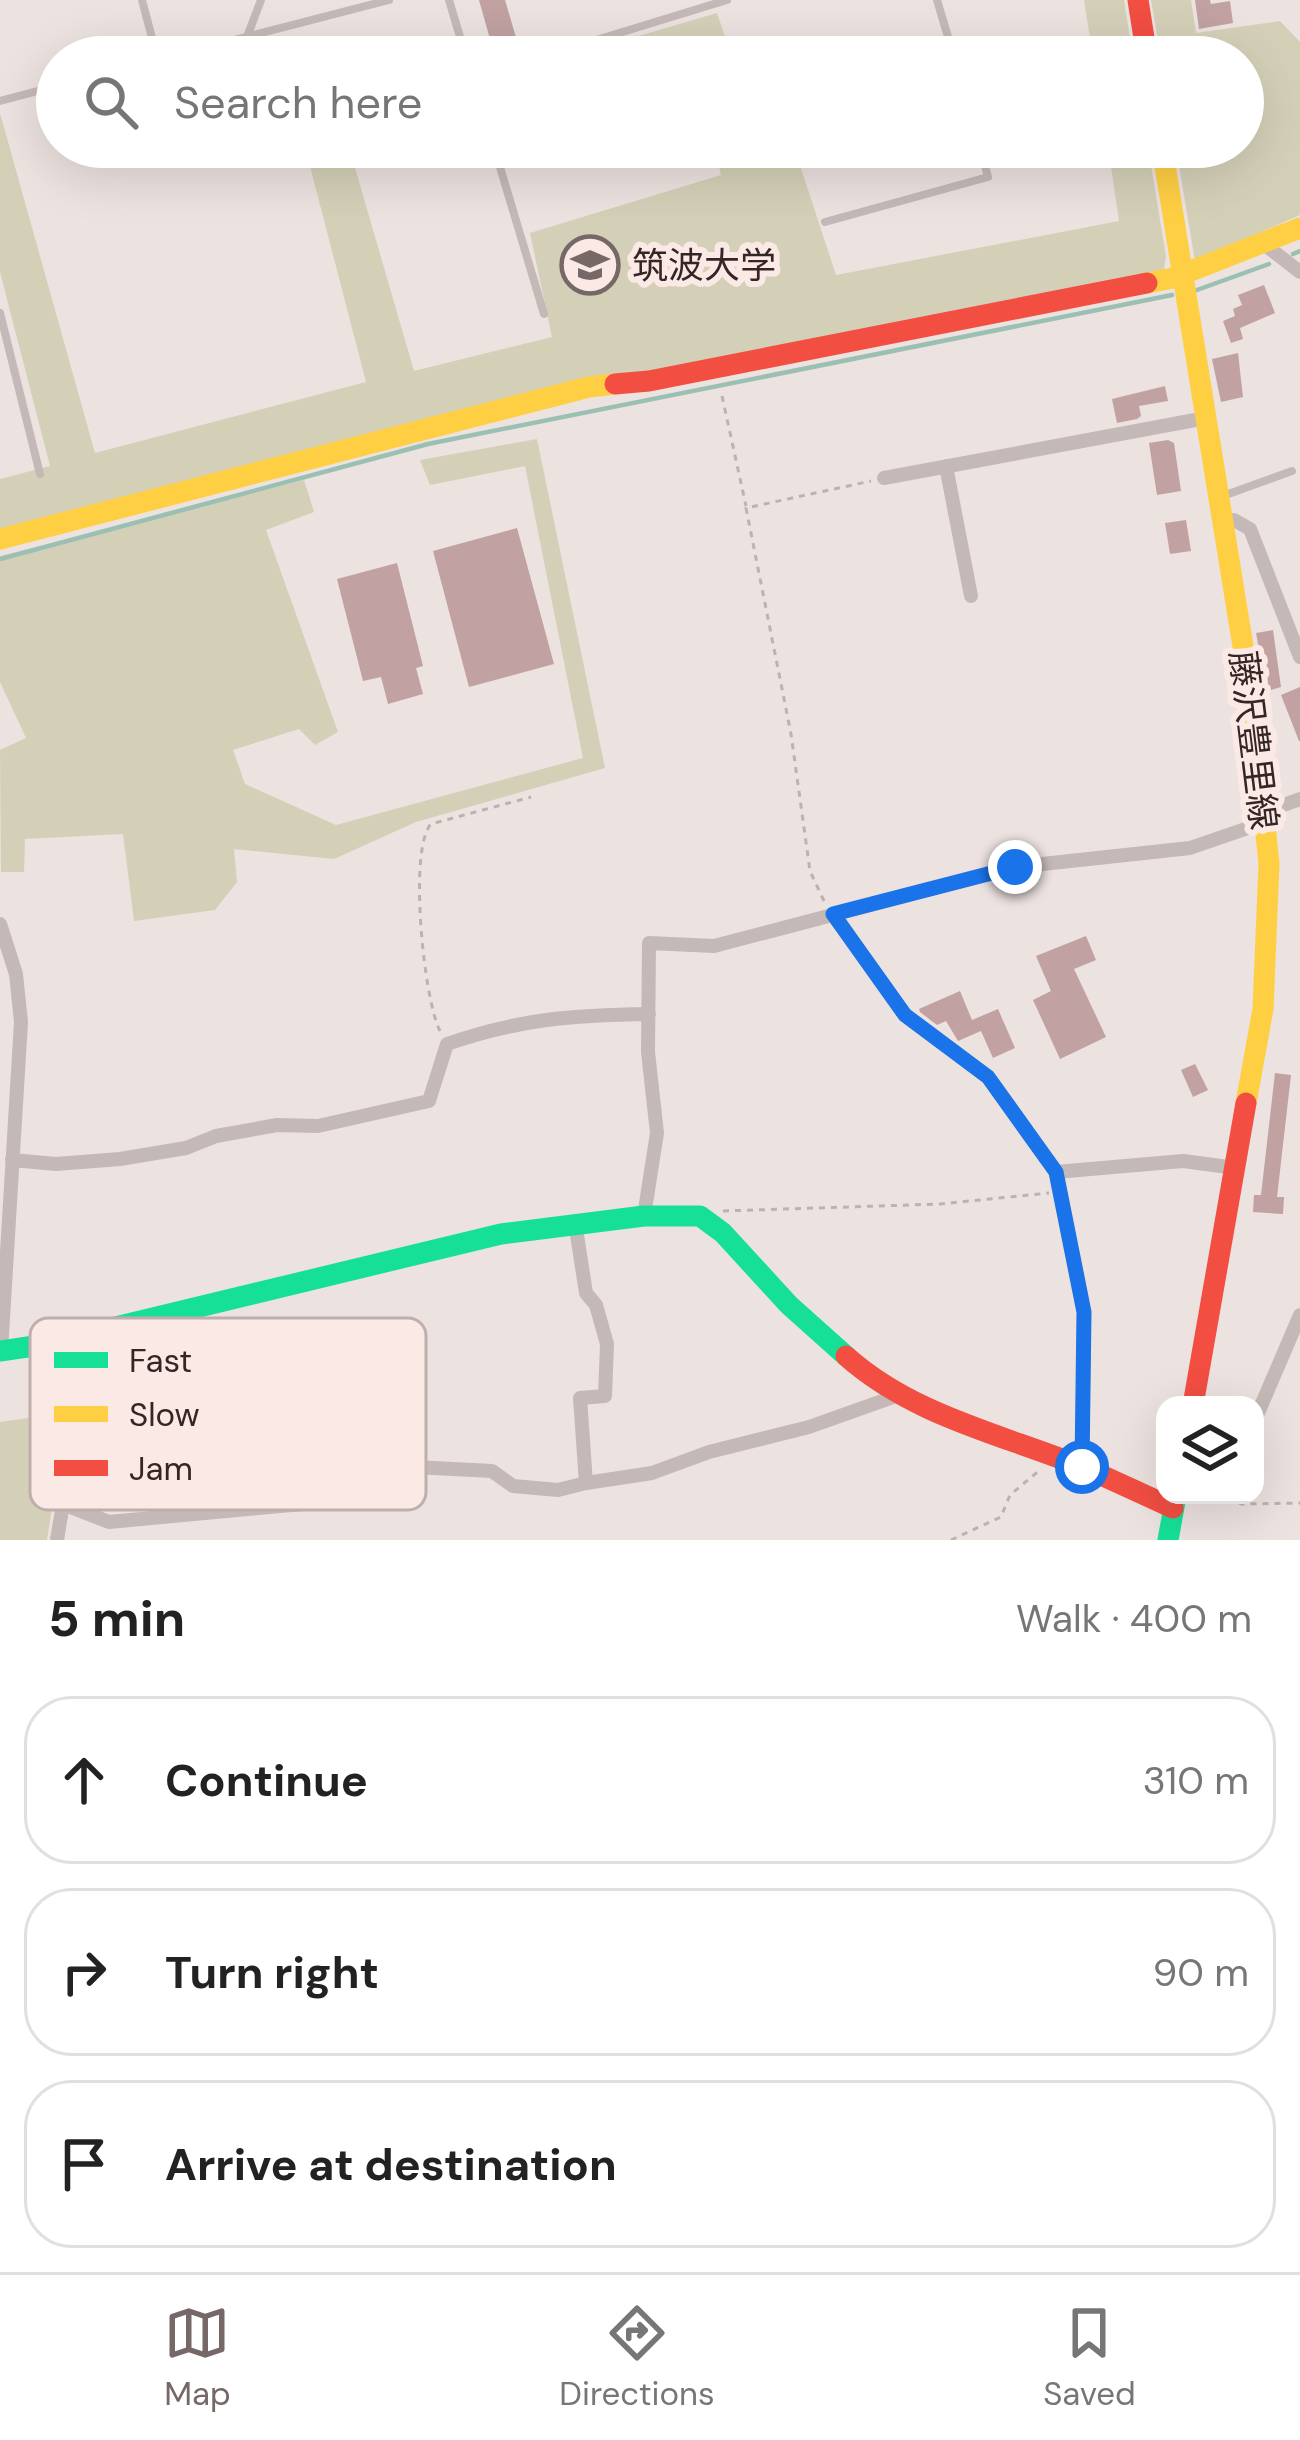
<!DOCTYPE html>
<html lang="en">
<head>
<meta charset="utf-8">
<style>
  body { margin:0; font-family:"DM Sans","Noto Sans JP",sans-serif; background:#f6f6f6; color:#222 }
  .controls { position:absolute; right:36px; bottom:36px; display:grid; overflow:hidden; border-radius:24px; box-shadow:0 12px 48px #0002 }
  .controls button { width:108px; height:108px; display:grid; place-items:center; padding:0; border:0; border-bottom:3px solid #e0e0e0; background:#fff; color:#222; font:60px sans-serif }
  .stop { position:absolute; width:36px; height:36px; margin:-27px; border:9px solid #1a73e8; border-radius:50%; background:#fff }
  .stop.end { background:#1a73e8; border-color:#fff; box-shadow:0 3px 12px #0008 }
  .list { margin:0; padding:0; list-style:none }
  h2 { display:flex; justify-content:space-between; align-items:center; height:156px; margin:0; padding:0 48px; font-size:51px }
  h2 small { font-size:39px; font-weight:400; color:#767676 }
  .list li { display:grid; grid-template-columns:78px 1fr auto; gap:36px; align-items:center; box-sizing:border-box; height:168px; margin:0 24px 24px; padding:0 24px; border:3px solid #e0e0e0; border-radius:48px }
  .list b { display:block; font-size:45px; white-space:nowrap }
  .list em { font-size:39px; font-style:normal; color:#767676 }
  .icon { flex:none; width:66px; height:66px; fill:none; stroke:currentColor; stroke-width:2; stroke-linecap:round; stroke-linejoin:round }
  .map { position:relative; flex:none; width:1300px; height:1540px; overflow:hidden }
  .search { position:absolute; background:#fff; box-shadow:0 12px 48px #0002; left:36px; right:36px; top:36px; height:132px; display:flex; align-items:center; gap:30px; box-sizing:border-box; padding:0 42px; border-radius:66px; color:#767676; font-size:45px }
  .sheet { height:732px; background:#fff }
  nav { display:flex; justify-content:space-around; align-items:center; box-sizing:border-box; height:168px; border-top:3px solid #e0e0e0; background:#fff; font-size:33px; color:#767676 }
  nav a { display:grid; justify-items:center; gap:6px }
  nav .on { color:#756867 }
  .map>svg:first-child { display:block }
</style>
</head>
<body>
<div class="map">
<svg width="1300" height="1540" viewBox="0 0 1300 1540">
  <rect width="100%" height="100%" fill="#ece2df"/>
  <path fill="#d4d0b8" d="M1084,0H1124L1133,57H1093Z
    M1151,0H1191L1196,33L1280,21L1300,42V215L1195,261L1176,147H1243V57H1161Z
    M717,13L732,57H693L688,42L641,57H567Z
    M0,113L95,453L366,382L305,147H349L414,371L552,337L530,233L721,175L715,147H794L836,275L1119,221L1108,147H1148L1166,256L1164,270L647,374L0,531V479L50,466L0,272Z
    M537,439L605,768L416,822L334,859L234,849L237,882L215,910L134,921L123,834L25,839L24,872H1L0,750L26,738L0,682V556L304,480L314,512L266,530L338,732L315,745L299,729L233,750L245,784L336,825L583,758L525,466L430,485L420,460Z
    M42,1416L53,1502L47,1540H0V1422Z"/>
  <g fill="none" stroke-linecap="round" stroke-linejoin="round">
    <path stroke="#9abfb3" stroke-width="4.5" d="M1293,254L1300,251
      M1197,290L1269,264
      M0,559L428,444L1172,295"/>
  </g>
  <path fill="#c1a1a2" d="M479,0H505L520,51L495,57Z
    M1195,0H1210L1211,4L1230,1L1233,23L1199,29Z
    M1264,285L1275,313L1240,328L1243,339L1231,343L1223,321L1235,316L1233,309L1242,305L1238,295Z
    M1238,353L1243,397L1221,402L1212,359Z
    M1165,386L1168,401L1139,406L1141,416L1137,419L1117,423L1112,399Z
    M1168,440L1174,443L1181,491L1157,495L1149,443Z
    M1186,520L1191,551L1170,554L1165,523Z
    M517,528L554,664L469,687L433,551Z
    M397,563L423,666L416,668L423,694L388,704L381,677L363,681L337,579Z
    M1273,630L1281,687L1267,691L1256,633Z
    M1300,687V741H1299L1281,695Z
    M1086,936L1096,960L1074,969L1106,1037L1060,1059L1033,1000L1051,991L1036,956Z
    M960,991L972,1020L998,1009L1015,1048L993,1058L981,1031L958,1041L946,1021L937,1025L920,1012L919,1009Z
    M1195,1064L1208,1090L1193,1097L1181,1070Z
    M1275,1073L1291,1075L1277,1197H1284L1283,1214L1253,1212L1254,1195H1261Z"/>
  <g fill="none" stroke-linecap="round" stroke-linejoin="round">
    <path stroke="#bdb2b0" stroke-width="3" stroke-dasharray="6 6" stroke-linecap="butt" d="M722,396L746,506
      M824,901L810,871L791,734L746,508L871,481
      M440,1031C424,1001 408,849 431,824L531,797
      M723,1211L940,1204L1049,1193
      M1216,1495L1242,1504L1300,1503
      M951,1540L1001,1517L1010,1495L1041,1469"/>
    <path stroke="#c5b9b7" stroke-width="8" d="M142,0L157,57
      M449,0L466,57
      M937,0L954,57
      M247,37L261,0
      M169,57L389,0
      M541,57L727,0
      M0,101L57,86
      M494,147L544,314
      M825,222L988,177L980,147
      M0,313L40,474
      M1220,497L1292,471"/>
    <path stroke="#c5b9b7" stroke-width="14" d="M1264,244L1300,272
      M946,466L971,596
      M884,478L1206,418
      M1223,523L1234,520L1250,529L1300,657
      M834,914L905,1015L988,1077L1056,1172L1183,1161L1236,1168
      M0,924L16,974L21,1022L1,1351
      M12,1160L56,1164L120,1159L186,1148L216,1136L277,1125L318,1126L429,1101L447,1044C519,1019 573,1015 649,1014
      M1056,1172L1084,1312L1082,1467
      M644,1216L657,1133L648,1052L649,943L714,946L1015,867L1190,848L1251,827L1278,807L1300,799
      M41,1345L63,1504L57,1540
      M1255,1420L1300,1315
      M586,1483L652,1473L709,1452L809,1427L899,1395
      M63,1504L109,1522L313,1503L326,1478L395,1466L492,1471L513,1486L558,1490L586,1483L580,1398L605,1396L607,1344L596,1305L586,1293L575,1222"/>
    <path stroke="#16e098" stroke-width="21" d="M0,1351L41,1345L501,1234L644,1216H700L723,1233L789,1305L846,1356
      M1168,1540L1176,1496"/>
    <path stroke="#ffcf43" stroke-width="21" d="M1162,147L1253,708L1269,864L1263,1009L1246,1103
      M1147,283L1173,278L1300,228
      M0,539L589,387L615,384"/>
    <path stroke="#f24e42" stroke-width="21" d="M1138,0L1147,57
      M615,384L649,381L1147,283
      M846,1356C912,1415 1000,1434 1080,1466C1111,1479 1142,1494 1173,1508
      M1193,1405L1246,1103"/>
  </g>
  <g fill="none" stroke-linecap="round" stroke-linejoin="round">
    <path stroke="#1a73e8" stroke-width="15" d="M1015,867L833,914L905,1015L988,1077L1056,1172L1084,1312L1082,1467"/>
  </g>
  <defs>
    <symbol id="university-ring" viewBox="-11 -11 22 22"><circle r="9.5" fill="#fae9e5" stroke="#756867" stroke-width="1.5"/><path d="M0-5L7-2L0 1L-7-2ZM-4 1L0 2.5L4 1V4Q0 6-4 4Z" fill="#756867"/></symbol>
  </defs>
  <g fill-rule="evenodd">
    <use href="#university-ring" x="557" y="232" width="66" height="66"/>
  </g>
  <g text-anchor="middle" stroke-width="12" stroke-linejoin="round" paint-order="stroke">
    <g font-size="36" fill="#352626" stroke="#fae9e5" text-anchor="start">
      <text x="632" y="278">筑波大学</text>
    </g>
    <g font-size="36" fill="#352626" stroke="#fae9e5">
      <text transform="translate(1254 740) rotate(83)" y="13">藤沢豊里線</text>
    </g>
  </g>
  <rect x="30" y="1318" width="396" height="192" rx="18" fill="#fae9e5" stroke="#bfaeac" stroke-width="3"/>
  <rect x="54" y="1352" width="54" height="16" fill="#16e098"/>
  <rect x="54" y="1406" width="54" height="16" fill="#ffcf43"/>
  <rect x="54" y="1460" width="54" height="16" fill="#f24e42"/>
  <g font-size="33" fill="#352626">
    <text x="129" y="1372">Fast</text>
    <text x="129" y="1426">Slow</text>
    <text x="129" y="1480">Jam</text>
  </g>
</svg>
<div class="controls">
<button><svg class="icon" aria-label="layers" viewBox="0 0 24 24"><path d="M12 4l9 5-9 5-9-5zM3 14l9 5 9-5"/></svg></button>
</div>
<div class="stop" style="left:1082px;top:1467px"></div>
<div class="stop end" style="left:1015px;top:867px"></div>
<div class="search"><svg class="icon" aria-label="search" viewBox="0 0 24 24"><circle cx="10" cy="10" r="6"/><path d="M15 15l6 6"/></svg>Search here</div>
</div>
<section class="sheet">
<h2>5 min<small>Walk · 400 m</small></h2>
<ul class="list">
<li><svg class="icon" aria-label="ahead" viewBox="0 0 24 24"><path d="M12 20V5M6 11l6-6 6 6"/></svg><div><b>Continue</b></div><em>310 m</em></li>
<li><svg class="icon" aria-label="right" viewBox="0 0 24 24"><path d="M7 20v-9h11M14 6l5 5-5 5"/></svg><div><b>Turn right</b></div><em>90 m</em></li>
<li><svg class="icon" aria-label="arrive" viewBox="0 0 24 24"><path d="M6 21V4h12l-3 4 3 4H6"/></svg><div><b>Arrive at destination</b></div></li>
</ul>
</section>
<nav>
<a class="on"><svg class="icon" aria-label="map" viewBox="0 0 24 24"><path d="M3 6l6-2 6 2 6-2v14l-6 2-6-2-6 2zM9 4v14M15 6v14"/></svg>Map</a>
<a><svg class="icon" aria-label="directions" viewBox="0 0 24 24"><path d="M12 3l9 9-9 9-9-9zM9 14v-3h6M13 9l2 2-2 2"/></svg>Directions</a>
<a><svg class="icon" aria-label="saved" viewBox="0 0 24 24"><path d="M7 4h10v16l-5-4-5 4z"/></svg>Saved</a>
</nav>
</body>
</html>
